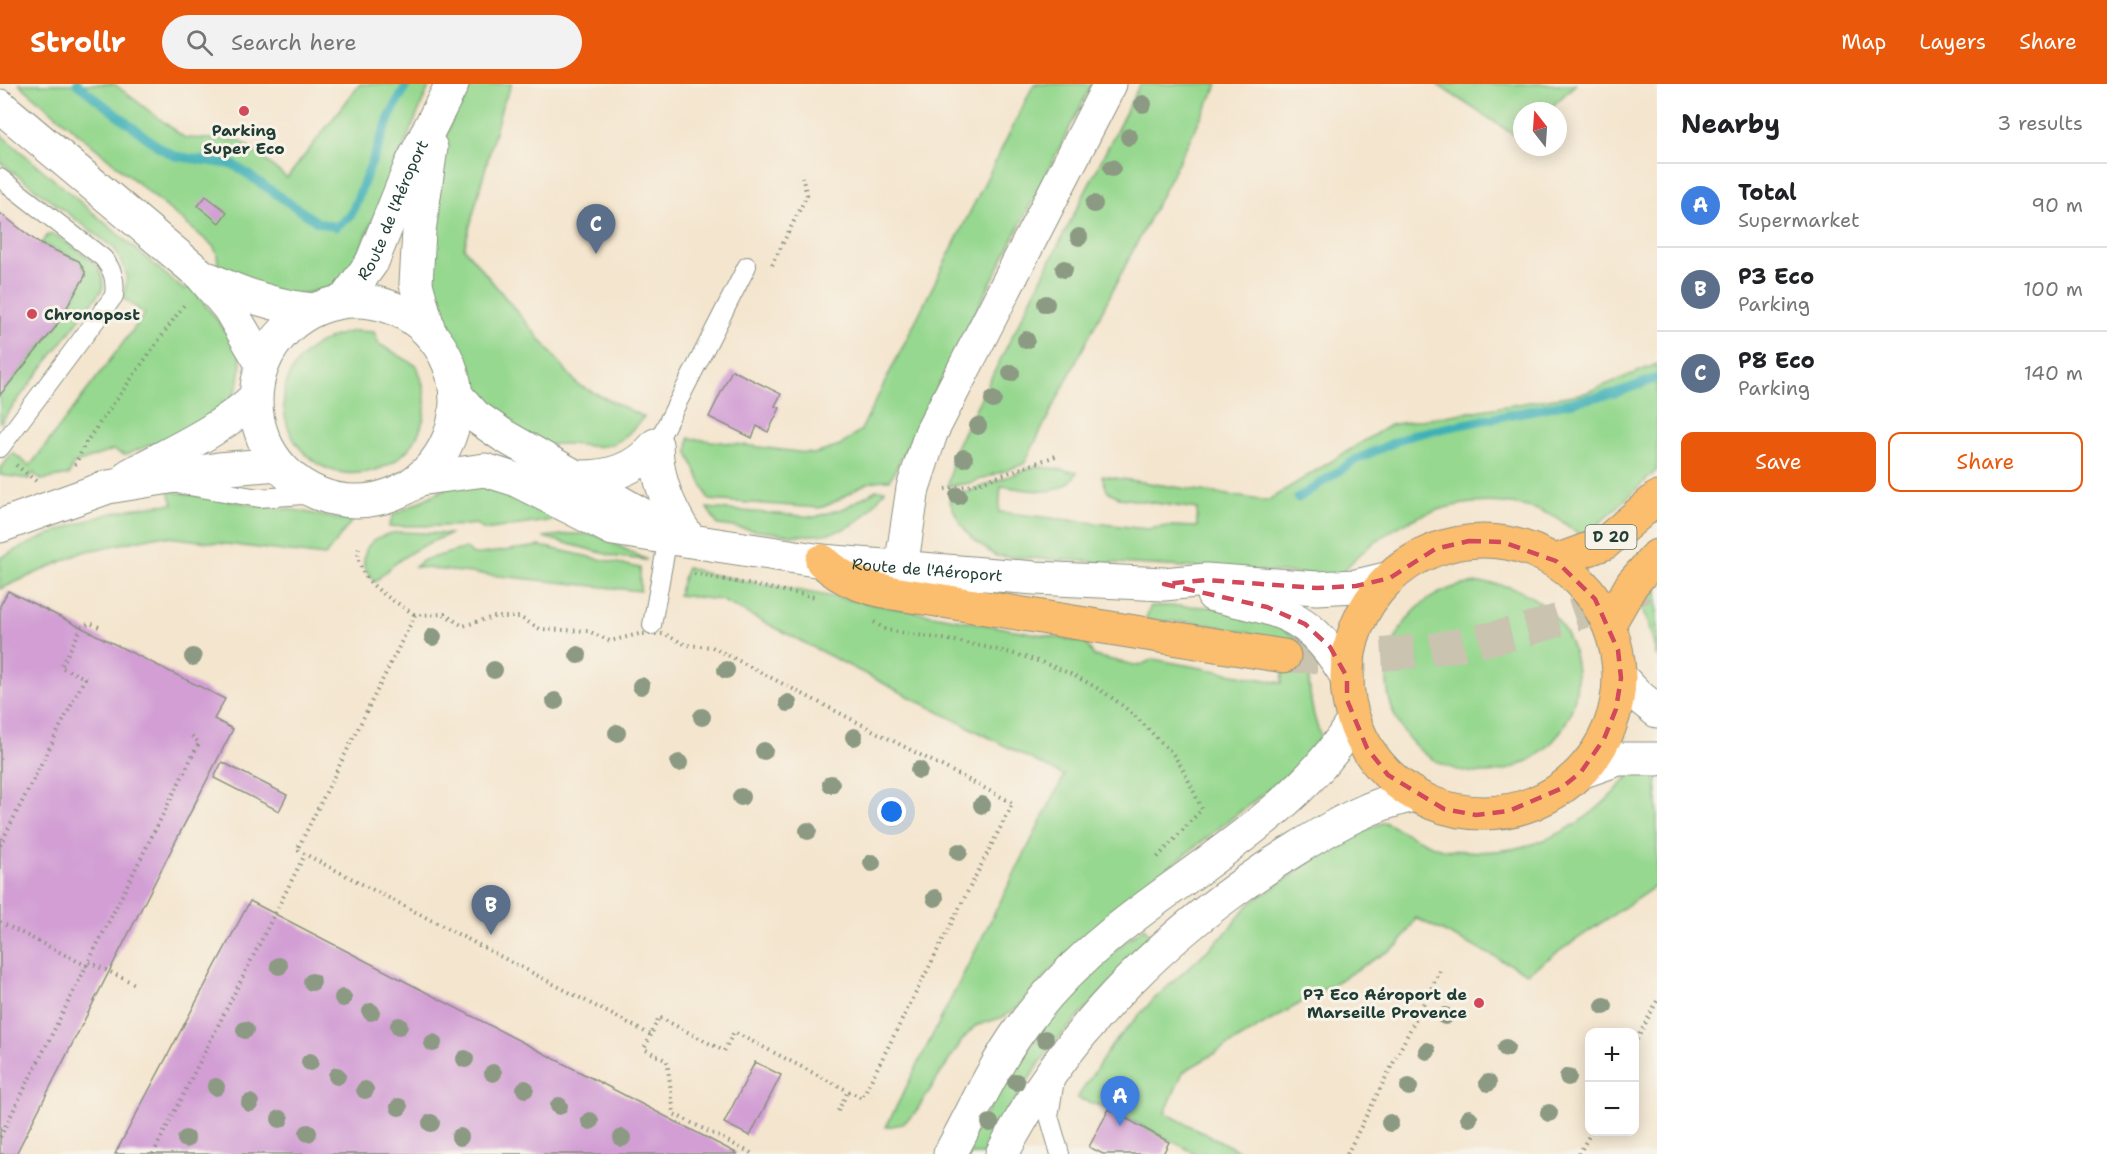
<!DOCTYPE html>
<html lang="en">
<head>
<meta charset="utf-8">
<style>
  body { margin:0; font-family:"Shantell Sans",sans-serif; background:#f2f2f2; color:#202124 }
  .controls { position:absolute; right:18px; bottom:18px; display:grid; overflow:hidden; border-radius:12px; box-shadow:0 3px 15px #0003 }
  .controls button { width:54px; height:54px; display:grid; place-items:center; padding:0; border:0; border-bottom:2px solid #e0e0e0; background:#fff; color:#202124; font:30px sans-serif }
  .compass { position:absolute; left:1513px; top:18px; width:54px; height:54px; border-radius:50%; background:#fff; box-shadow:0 3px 15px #0003; rotate:343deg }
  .you { position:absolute; left:892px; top:728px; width:21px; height:21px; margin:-15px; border:4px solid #fff; border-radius:50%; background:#1a73e8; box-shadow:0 0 0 9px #1a73e833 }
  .badge { display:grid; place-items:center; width:39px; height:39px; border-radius:50%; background:#ea580c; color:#fff; font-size:20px; font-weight:700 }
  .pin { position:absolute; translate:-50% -50px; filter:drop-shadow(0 2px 3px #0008) }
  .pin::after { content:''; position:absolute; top:32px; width:21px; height:18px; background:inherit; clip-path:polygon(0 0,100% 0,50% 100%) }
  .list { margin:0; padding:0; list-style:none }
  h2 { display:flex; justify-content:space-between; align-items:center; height:78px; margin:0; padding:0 24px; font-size:26px }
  h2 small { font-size:20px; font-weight:400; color:#757577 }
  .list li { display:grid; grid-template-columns:39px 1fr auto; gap:18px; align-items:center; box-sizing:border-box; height:84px; padding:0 24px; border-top:2px solid #e0e0e0 }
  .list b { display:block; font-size:22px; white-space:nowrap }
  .list p { margin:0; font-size:20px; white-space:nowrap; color:#757577 }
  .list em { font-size:20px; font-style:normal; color:#757577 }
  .actions { display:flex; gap:12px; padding:18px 24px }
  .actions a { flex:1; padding:14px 0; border:2px solid #ea580c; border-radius:12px; text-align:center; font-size:21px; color:#ea580c }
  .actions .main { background:#ea580c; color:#fff }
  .icon { flex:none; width:33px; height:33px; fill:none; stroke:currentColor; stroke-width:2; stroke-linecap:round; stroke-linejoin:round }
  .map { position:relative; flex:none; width:1657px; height:1070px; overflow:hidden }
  header { display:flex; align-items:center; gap:36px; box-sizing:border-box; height:84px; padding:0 30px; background:#ea580c; color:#fff }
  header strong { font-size:28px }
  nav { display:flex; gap:33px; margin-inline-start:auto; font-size:21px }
  .search { width:420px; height:54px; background:#f2f2f2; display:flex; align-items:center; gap:15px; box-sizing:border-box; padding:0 21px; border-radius:33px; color:#757577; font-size:22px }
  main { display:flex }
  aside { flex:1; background:#fff }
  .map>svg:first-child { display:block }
</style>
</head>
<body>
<header>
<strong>Strollr</strong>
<div class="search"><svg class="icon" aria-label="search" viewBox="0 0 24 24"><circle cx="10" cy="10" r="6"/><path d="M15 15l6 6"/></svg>Search here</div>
<nav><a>Map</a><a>Layers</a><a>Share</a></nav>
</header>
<main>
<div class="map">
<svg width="1657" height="1070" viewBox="0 0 1657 1070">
  <rect width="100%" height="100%" fill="#f7f3e8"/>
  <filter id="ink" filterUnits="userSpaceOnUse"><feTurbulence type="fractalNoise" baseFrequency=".0167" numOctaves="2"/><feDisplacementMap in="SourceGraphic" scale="12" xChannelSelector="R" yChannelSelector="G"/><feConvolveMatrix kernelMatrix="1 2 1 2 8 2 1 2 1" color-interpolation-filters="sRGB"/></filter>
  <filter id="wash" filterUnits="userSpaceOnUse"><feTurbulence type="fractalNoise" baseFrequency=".008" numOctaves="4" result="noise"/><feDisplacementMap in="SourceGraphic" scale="24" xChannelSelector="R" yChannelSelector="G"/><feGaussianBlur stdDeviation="1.35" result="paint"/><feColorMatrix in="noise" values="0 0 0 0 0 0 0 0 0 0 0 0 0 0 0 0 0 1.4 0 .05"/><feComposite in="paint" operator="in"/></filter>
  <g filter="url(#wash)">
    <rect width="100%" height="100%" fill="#f4e5ce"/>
    <path fill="#96d88f" stroke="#5a8a62" stroke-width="1.5" d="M19,0H114L185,54L240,56L287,94L360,0H430L348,195C299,222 261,209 218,180L217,169L213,162Z
      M471,0H512L502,22L464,164L578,301L644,333C637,340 629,351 620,356C598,371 571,354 547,362L501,340L474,308L459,265L438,232L426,203L445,55L453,33Z
      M1034,0H1092L890,396C859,394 847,417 819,424L709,416L688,369L689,354L814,370L840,362L861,346Z
      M1140,0H1218L1024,380L970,399L948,402L954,367Z
      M1436,0H1576L1547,27H1522V51L1519,54Z
      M0,50L184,206L189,200L239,264L241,282L238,302L228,322L154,363L152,360L125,371L113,366L73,380L69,391L41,396L33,389L29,395L0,391V385L13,369L30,382L145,230L124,215L127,191L115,165L0,78Z
      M48,151H55C73,164 110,181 102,206L0,339V311L55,244L85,192C85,173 56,167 40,160Z
      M354,247L374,248L379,260L417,282C428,311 430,338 409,364C398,377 384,385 367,388C280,404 240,269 354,247Z
      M1657,280V386L1601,438L1579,451C1571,445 1562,436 1553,432C1475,398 1391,431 1339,492L996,472C970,455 960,444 949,415L1036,382L1077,388C1062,417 1029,405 1001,402L999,428L1147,445L1168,442L1197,443V425L1120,414L1107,407L1102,392L1267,417L1390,341L1585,309Z
      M499,401L568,434L484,446L476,440C447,444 418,440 389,443L393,431L451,402Z
      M876,406H885C877,417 869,429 858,437C824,464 758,445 718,441L707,424L815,433L845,424Z
      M169,407L283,425C306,426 328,435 352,437L325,472L159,452L83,468L0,505V474C52,447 114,422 173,420Z
      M399,448L451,450C420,461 398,474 375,498L364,483C362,458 377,451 399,448Z
      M572,450H594L647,476L617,473L543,453Z
      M540,462L640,484V507L415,483L424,476L466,464L473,471Z
      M687,483L703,489L1086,559L1094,572L1139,582L1153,575L1282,599L1286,556L1198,539L1145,536L1151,522C1188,522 1239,520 1272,538C1286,546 1298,556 1311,565C1307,596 1309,623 1321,653L1305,677L1127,816L1067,869L1018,923L1003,933L975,942L963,955L915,1029L902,1040L886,1043L1064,692L721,516L678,511Z
      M1657,494V574L1648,538L1640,521L1647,505Z
      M1387 594a95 95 0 1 1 190 0a95 95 0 1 1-190 0Z
      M1657,686V801L1527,889L1416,834L1399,861L1183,988L1165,1029L1245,1070H1192L1193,1068L1109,1025L1077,1014L1112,961L1152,917L1224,851L1250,819L1345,756L1384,738C1402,747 1420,757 1439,764C1447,767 1457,766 1466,767C1533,773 1593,740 1632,687Z
      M1144,843L1152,854L1050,964L1008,1026L983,1070H963C1010,983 1065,904 1144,843Z"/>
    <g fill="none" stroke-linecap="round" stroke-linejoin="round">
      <path stroke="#3fb0b7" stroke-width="9" d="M77,0L160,64L175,72L234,81L317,138L336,143L351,131L390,32L407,0
        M1298,414L1357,375L1411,351L1616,309L1657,294"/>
    </g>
    <g id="blocks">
      <path fill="#d29ed4" d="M206,112L227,128L219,139L198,122Z
        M0,129L40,160L79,177L85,188V192L55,244L0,311Z
        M732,286L781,310L775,322L780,324L768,348L757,342L752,354L709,333Z
        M8,507L225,615L214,635L233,645L16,1070H0V522Z
        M222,678L287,711L279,727L214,694Z
        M250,817L738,1070H115Z
        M755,978L781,991L750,1052L724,1039Z
        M1109,1025L1169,1058L1163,1070H1103L1089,1063Z"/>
    </g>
  </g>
  <g filter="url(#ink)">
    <use href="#blocks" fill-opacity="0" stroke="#8a9181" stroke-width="1.5"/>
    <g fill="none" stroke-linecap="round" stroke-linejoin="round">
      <path stroke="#c9c3af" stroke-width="33" stroke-dasharray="33 16" stroke-linecap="butt" d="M1284,572C1408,577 1530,556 1643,503"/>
      <defs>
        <path id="lane" d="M0,94L103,174C113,186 116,196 114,212L0,364
          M656,361L747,182
          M177,400L259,414L319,410
          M652,541L668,453
          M1055,996L1049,1032L1060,1070"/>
        <g id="street">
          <path d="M0,22L202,192L229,224L262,280"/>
          <path d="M209,195C244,211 275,222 313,226"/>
          <path id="s1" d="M344,217L372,178L411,81L452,0"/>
          <circle cx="356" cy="317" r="100"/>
          <path d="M429,247L416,200L419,147L431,64"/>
          <path d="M456,311L475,332L504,352L669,446"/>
          <path d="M656,361C657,398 669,425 689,455"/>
          <path d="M130,391C173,367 218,348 255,314"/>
          <path d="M575,393C608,394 634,387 656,361"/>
          <path id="s2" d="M419,395L485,386L514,395L613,445L822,477L1035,494L1164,500L1206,496L1317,504L1356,502L1390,494"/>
          <path d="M0,442L108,403L219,385L278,380"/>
          <path d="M901,484L913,404L931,349L1110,0"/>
          <path d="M1213,511C1282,527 1309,528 1347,593"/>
          <path d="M1621,594L1637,611L1657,627"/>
          <path d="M1581,688L1618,675H1657"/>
          <path d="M950,1070C972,1030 992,985 1019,947C1044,912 1076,879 1109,852C1188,786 1302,726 1353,637"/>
          <path d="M1002,1070C1068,942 1174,840 1296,765C1333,742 1372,719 1415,711"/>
        </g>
        <path id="primary" d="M1347 593a136 136 0 1 1 272 0a136 136 0 1 1-272 0Z
          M822,477C843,497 864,503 893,509L1284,572
          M1556,477L1605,459L1657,414
          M1609,540L1632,500L1657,472"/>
      </defs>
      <use href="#lane" stroke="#8a9181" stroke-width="20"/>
      <use href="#street" stroke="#8a9181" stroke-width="35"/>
      <use href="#primary" stroke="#8a9181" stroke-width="35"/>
      <path stroke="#8a9181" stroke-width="4" stroke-dasharray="1.5 4.5" stroke-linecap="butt" d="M772,181L807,111L802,93
        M16,381L36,397
        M75,381L86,358L186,218
        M945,405L973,401L1056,372
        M359,464C354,499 392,514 415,531
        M694,490L816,513
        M444,530L463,542L493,533H519L540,545L588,547L610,557L639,550H665L686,561L712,563L1013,719L862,1014L734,948L724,967L659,933L651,951L297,766L415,531Z
        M874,538L886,546C985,562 1080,571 1152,649C1160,658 1171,666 1177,676C1187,691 1194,709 1202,725L1156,775
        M0,761L85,594L61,583L82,543L90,539L99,543
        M0,838L87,882
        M89,878L137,901
        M651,951L644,965L667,977L674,1030L753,1070
        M1634,961L1657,917
        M838,1027L848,1007
        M0,1053L199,659L190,650
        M153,1070L305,770
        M814,1070V1069
        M1347,1070L1442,883
        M1579,1070L1591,1048"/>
      <use href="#lane" stroke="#fff" stroke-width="18"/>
      <use href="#street" stroke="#fff" stroke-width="33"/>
      <use href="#primary" stroke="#fbbd6e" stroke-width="33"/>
    </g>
    <g fill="#8c9a83">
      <circle cx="1143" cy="20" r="9"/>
      <circle cx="1129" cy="53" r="9"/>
      <circle cx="1112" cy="84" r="9"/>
      <circle cx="1094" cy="120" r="9"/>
      <circle cx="1079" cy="153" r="9"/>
      <circle cx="1064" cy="185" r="9"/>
      <circle cx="1046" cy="220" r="9"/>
      <circle cx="1026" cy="256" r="9"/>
      <circle cx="1011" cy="289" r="9"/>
      <circle cx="993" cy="316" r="9"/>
      <circle cx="978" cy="342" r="9"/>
      <circle cx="964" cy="374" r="9"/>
      <circle cx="958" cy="412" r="9"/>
      <circle cx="433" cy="553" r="9"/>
      <circle cx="578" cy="571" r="9"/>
      <circle cx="193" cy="573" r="9"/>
      <circle cx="494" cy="586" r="9"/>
      <circle cx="726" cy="586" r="9"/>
      <circle cx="641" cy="602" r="9"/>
      <circle cx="555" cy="617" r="9"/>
      <circle cx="788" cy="619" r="9"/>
      <circle cx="702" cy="633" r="9"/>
      <circle cx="617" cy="649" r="9"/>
      <circle cx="854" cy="653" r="9"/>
      <circle cx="764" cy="667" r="9"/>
      <circle cx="679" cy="679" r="9"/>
      <circle cx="919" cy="686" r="9"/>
      <circle cx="831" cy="700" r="9"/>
      <circle cx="741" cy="713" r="9"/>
      <circle cx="982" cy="721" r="9"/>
      <circle cx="895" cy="733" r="9"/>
      <circle cx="808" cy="747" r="9"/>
      <circle cx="959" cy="768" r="9"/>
      <circle cx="872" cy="779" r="9"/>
      <circle cx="935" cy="814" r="9"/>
      <circle cx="279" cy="882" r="9"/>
      <circle cx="312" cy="898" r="9"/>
      <circle cx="343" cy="914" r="9"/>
      <circle cx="1604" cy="922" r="9"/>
      <circle cx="371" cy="928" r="9"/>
      <circle cx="1445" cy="932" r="9"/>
      <circle cx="399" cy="942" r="9"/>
      <circle cx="245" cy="946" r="9"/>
      <circle cx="1045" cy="955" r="9"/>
      <circle cx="433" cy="959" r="9"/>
      <circle cx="1506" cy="964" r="9"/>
      <circle cx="1427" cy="967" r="9"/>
      <circle cx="465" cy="975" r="9"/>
      <circle cx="310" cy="978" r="9"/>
      <circle cx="493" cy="989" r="9"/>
      <circle cx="337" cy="992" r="9"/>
      <circle cx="1568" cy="993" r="9"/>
      <circle cx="1016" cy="998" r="9"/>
      <circle cx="1488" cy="999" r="9"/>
      <circle cx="216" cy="1003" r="9"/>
      <circle cx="1409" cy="1003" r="9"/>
      <circle cx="525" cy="1005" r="9"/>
      <circle cx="365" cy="1006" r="9"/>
      <circle cx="250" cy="1019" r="9"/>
      <circle cx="559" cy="1022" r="9"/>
      <circle cx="399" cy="1023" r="9"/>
      <circle cx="1549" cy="1029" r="9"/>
      <circle cx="1469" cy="1034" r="9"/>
      <circle cx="280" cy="1035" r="9"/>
      <circle cx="590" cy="1037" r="9"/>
      <circle cx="431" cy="1039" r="9"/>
      <circle cx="990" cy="1039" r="9"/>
      <circle cx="1390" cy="1039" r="9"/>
      <circle cx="308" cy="1049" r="9"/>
      <circle cx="460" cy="1053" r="9"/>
      <circle cx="622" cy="1054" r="9"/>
      <circle cx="186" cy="1055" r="9"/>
    </g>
  </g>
  <path fill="none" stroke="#d1495b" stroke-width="4.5" stroke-dasharray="12 8" stroke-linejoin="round" d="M1469,457L1503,458L1556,477L1595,515L1618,566L1621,594L1616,625L1604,655L1581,688L1560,705L1509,727L1476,731L1444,725L1388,691L1367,664L1347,616V593L1330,563L1305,540L1267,523L1164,500L1206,496L1317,504L1356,502L1390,494L1435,465Z"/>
  <g fill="#d1495b" stroke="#f7f3e8" stroke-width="2">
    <circle cx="244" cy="27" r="6"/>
    <circle cx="32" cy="230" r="6"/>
    <circle cx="1479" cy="919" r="6"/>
  </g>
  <g text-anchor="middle" stroke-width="6" stroke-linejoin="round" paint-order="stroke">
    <rect fill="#f7f3e8" stroke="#60746a" stroke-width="1.5" x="1585.5" y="441" width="51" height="24" rx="4.5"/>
    <g font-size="15" font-weight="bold" fill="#1f3d34">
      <text x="1611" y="458">D 20</text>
    </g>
    <g font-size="16" font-weight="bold" fill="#1f3d34" stroke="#f7f3e8">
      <text x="244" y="52">Parking<tspan x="244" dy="18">Super Eco</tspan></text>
      <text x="44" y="236" text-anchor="start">Chronopost</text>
      <text x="1467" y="916" text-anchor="end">P7 Eco Aéroport de<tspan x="1467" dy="18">Marseille Provence</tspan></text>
    </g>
    <g font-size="16" fill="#1f3d34" stroke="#f7f3e8">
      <text dy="6" stroke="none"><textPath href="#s1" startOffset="104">Route de l'Aéroport</textPath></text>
      <text dy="6" stroke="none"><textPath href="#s2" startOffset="525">Route de l'Aéroport</textPath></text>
    </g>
  </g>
</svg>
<div class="controls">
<button>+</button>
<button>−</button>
</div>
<svg class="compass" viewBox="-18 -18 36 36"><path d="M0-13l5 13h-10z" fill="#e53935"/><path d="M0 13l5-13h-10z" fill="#757577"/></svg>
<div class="you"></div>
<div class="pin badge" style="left:1120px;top:1042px;background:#3f7fe0">A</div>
<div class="pin badge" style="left:491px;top:851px;background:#5c6f8a">B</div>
<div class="pin badge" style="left:596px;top:170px;background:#5c6f8a">C</div>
</div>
<aside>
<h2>Nearby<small>3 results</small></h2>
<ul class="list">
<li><span class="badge" style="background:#3f7fe0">A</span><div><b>Total</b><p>Supermarket</p></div><em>90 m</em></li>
<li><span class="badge" style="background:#5c6f8a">B</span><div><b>P3 Eco</b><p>Parking</p></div><em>100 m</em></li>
<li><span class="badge" style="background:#5c6f8a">C</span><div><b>P8 Eco</b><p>Parking</p></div><em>140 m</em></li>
</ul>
<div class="actions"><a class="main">Save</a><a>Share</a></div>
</aside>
</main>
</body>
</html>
